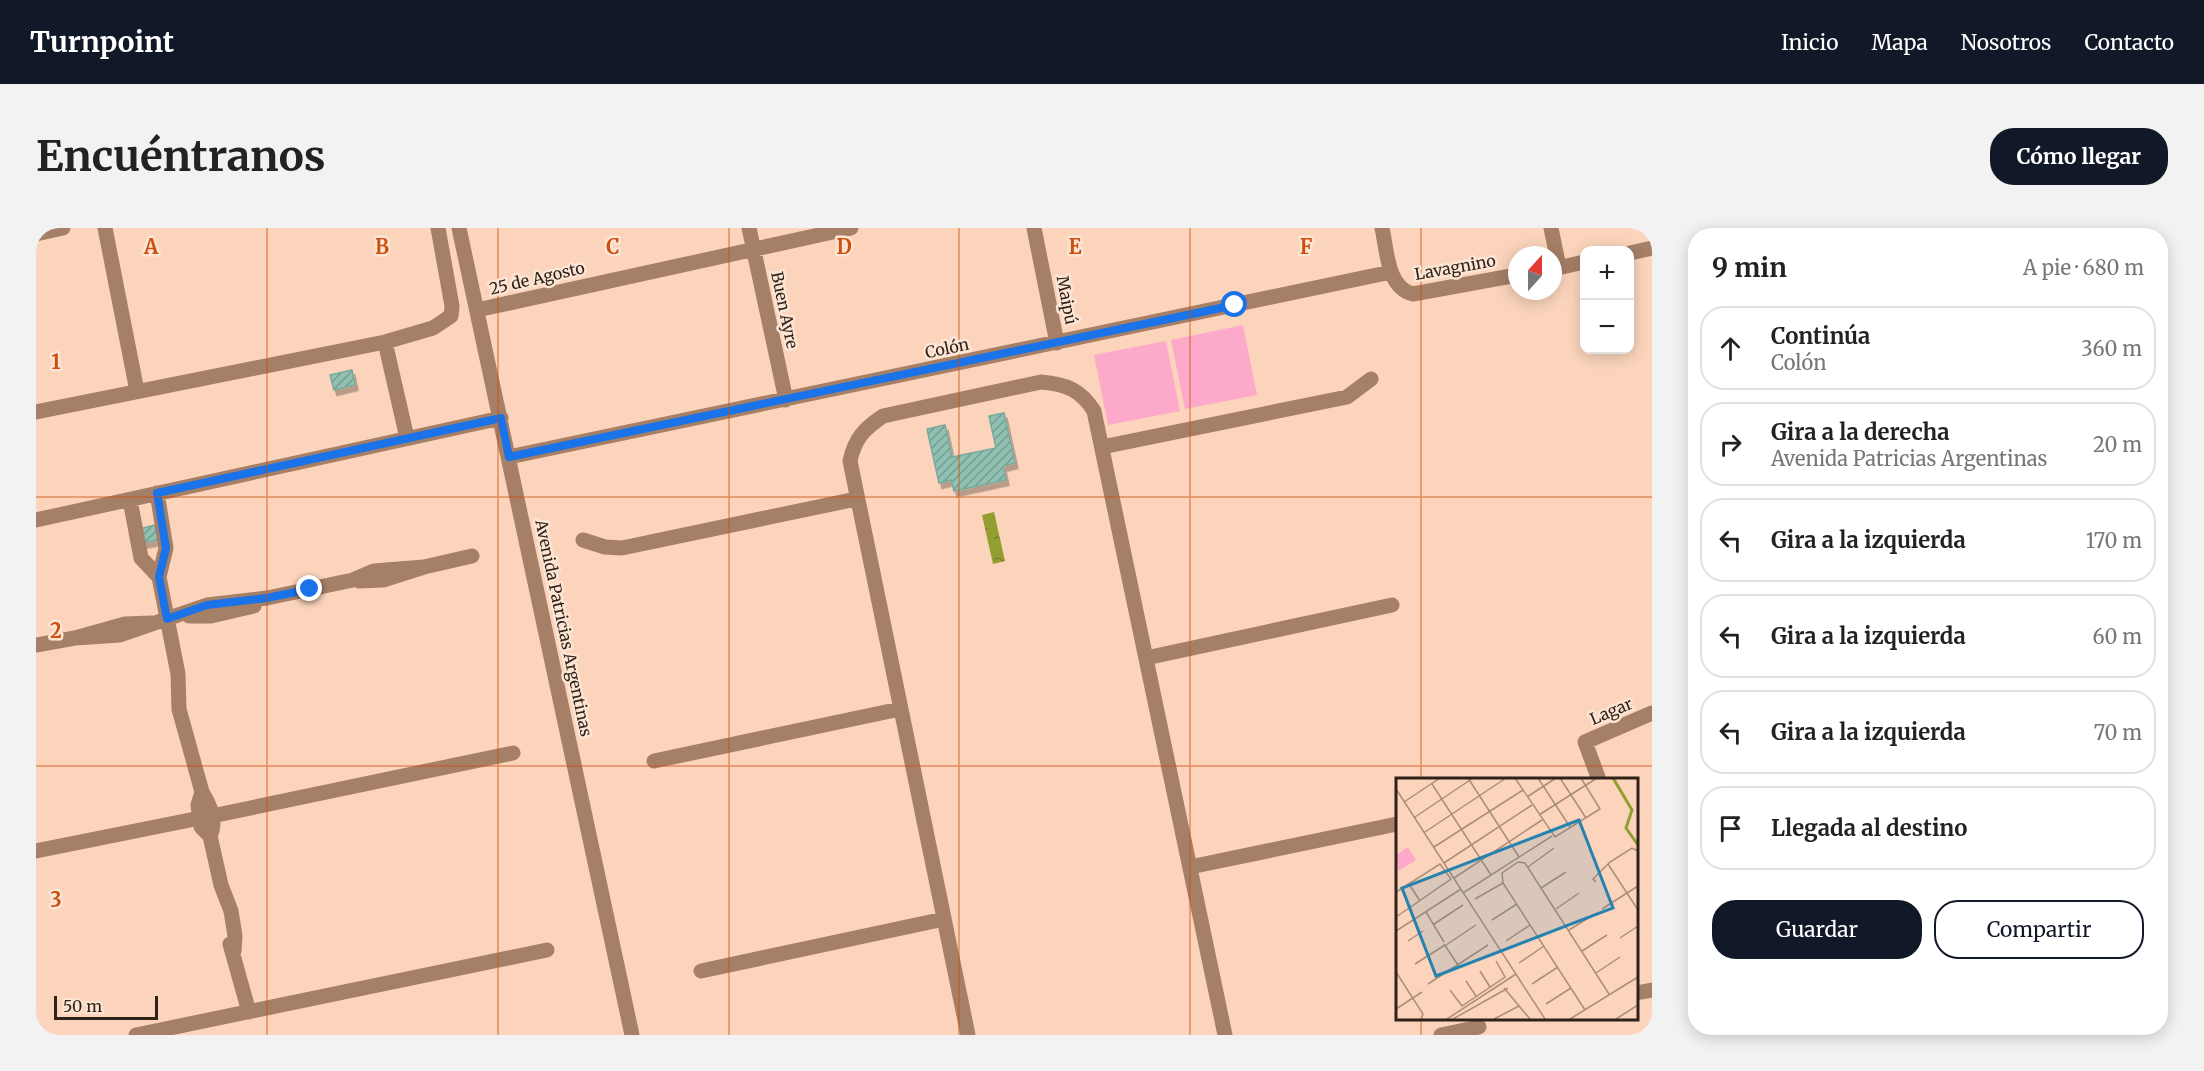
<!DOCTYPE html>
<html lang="es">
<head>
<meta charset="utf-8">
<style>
  body { margin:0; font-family:Merriweather,serif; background:#f2f2f2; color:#222 }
  .controls { position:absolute; right:18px; top:18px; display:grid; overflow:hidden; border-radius:12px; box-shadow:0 3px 15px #0003 }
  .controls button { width:54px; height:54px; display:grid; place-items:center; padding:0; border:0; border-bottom:2px solid #e0e0e0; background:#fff; color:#222; font:30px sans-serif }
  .compass { position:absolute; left:1472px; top:18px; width:54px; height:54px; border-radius:50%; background:#fff; box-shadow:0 3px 15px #0003; rotate:21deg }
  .scale { position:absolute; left:18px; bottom:15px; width:104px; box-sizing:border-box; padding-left:6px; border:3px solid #302218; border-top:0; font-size:16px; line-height:21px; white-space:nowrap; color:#302218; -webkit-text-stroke:4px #fde5d5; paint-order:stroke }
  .stop { position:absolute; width:18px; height:18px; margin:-14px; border:4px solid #1a73e8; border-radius:50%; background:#fff }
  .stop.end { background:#1a73e8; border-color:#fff; box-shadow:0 2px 6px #0008 }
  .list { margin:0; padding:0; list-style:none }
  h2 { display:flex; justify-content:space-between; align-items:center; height:78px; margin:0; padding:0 24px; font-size:26px }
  h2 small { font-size:20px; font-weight:400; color:#767676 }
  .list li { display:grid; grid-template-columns:39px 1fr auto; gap:18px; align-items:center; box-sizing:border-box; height:84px; margin:0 12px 12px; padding:0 12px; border:2px solid #e0e0e0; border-radius:24px }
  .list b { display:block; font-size:22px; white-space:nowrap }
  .list p { margin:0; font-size:20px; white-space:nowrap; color:#767676 }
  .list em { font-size:20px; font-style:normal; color:#767676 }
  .actions { display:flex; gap:12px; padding:18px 24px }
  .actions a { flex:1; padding:14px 0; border:2px solid #111827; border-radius:24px; text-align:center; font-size:21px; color:#111827 }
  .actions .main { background:#111827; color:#fff }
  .icon { flex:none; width:33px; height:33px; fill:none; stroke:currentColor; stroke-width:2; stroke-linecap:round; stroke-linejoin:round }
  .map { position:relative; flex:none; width:1616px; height:807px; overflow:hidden; border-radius:24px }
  header { display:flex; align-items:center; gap:36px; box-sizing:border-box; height:84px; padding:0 30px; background:#111827; color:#fff }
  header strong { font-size:28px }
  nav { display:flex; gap:33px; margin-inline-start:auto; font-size:21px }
  .intro { display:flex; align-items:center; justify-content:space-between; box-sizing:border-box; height:144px; padding:0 36px }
  h1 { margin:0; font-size:42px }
  .button { padding:15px 27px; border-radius:24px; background:#111827; color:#fff; font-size:21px; font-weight:700 }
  main { display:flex; gap:36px; padding:0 36px }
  aside { flex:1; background:#fff; border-radius:24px; box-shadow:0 3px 15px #0003 }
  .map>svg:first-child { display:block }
</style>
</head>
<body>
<header>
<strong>Turnpoint</strong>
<nav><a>Inicio</a><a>Mapa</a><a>Nosotros</a><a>Contacto</a></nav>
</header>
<div class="intro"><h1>Encuéntranos</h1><a class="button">Cómo llegar</a></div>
<main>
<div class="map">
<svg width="1616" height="807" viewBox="0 0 1616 807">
  <defs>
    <pattern id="water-ripples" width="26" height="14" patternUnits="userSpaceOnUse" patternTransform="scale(1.5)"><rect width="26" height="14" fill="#929e30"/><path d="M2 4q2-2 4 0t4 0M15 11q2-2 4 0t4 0" fill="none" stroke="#788028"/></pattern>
    <pattern id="building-hatch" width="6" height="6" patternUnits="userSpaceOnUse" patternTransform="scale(1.5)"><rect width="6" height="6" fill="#90c1b3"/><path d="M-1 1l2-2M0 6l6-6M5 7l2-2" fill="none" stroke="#769c91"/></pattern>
    <filter id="shadow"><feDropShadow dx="3" dy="5.5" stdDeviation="0" flood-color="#0004"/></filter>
  </defs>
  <rect width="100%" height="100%" fill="#fbd4bb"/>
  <path fill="#fda9c9" d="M1207,97L1221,167L1149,181L1135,112Z
    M1130,113L1144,183L1072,197L1058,127L1093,120L1096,129L1094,120Z"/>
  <path fill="url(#water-ripples)" d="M958,284L969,333L957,336L946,287Z"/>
  <path fill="url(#building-hatch)" stroke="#79a99b" stroke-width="1.5" filter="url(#shadow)" d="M316,142L319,157L298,162L294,147Z
    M968,185L979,235L967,238L970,252L918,263L915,252L903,255L891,201L909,197L916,229L960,220L953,188Z
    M119,297V301L133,310L106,315L103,301Z"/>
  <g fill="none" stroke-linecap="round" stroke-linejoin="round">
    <path stroke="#a57f66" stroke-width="15" d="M69,0L101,163
      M423,0L596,807
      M713,0L750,172
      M998,0L1021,115
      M1346,0C1351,22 1351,60 1377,66L1481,47
      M1515,0L1523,39
      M0,6L27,0
      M1594,25L1616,20
      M1517,41L1548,34
      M441,82L815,0
      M349,114L371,210
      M0,184L349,114L397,100L415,88L416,78L402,0
      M1066,219L1311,169L1335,151
      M473,229L1355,44
      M121,265L130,320L123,349L142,446L143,481L166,564
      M94,272L105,330L123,349
      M0,292L465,190
      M547,312L569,319L586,320L820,271
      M323,353L347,352L388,339L436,328
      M153,388H175L218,378
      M116,395L89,396L39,410L84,407L171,377L231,370L317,352L338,343L388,339
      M0,417L39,410
      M1110,430L1356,377
      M618,533L864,481
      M1562,549L1549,514L1616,485
      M176,588L477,525
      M174,608C181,593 175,578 166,564L162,577L165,599L174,608L185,657L195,683L199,708L198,723
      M0,623L164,590
      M1154,639L1361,596
      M194,716L213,784
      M665,743L908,691
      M1600,765L1616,762
      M100,807L511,722
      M932,807L814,233C819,210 828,201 847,188L1005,154C1030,156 1045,162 1058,183L1189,807
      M1405,807L1443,799"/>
  </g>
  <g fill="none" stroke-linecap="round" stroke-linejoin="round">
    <path stroke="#1a73e8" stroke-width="8" d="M274,361L231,370L171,377L131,391L123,349L130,320L121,265L465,190L473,229L1199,77"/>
  </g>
  <path fill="none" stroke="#cc510e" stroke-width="1.5" stroke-opacity="0.55" d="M231,0V807M462,0V807M693,0V807M923,0V807M1154,0V807M1385,0V552M0,269H1616M0,538H1616M1385,790V807"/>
  <g text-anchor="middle" stroke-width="5" stroke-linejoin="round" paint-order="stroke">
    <g font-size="16" fill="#302218" stroke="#fde5d5">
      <text transform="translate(1419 39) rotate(-10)" y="6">Lavagnino</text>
      <text transform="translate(501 50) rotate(-13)" y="6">25 de Agosto</text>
      <text transform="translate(1031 72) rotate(79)" y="6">Maipú</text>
      <text transform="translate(749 82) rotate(78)" y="6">Buen Ayre</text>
      <text transform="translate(911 120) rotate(-12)" y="6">Colón</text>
      <text transform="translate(528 400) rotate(78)" y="6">Avenida Patricias Argentinas</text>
      <text transform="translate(1575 483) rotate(-23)" y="6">Lagar</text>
    </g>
  </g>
  <g transform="translate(1360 550)">
    <rect width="242" height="242" fill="#fbd4bb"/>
    <path d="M12,69L20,82L2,93L0,77Z" fill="#fda9c9"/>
    <path fill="none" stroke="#929e30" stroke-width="3" d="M217,0L236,32L230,50L242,67"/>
    <path fill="none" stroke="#aa8d7a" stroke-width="1.5" d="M72,0L123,79M119,0L159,59L204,31L185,0M142,0L174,49M164,0L190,40M36,6L95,97M0,11L149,241M131,19L160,0M8,24L44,0M143,37L201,0M19,39L77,0M29,54L110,0M38,69L127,12M48,85L136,27M212,86L242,132M132,89L158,70M58,100L146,42M200,104L197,101L214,84L236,70L242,73M13,106L24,123M145,110L170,94M0,114L44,86L55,101L0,139M67,115L156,58M79,121L107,105M160,131L183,115M206,131L242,108M30,134L48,164M96,142L121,126M38,146L67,127M173,152L197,137M0,153L65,111M224,160L242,148M12,163L27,153M110,163L134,147M48,166L62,187M50,167L80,147M186,173L211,157M123,185L148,168M19,186L49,167M84,193L94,209M0,194L27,236L25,241M200,195L224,179M70,203L80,218M32,206L92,167M136,206L162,189M108,210L134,241M54,212L66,228L109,199L100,183M150,226L175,210M0,231L26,214M189,232L107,105L106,95L122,84L129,85L213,216M51,241L120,196M57,241L112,210M98,241L123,228M174,241L242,199M220,241L242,227"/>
    <path fill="#2682af" fill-opacity="0.15" stroke="#2682af" stroke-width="3" d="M183,42L217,130L40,198L6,110Z"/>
    <rect width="242" height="242" fill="none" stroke="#302218" stroke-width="3"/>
  </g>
  <g font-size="20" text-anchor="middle" font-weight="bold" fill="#cc510e" stroke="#fde5d5" stroke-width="5" stroke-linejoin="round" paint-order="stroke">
    <text x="115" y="26">A</text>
    <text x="346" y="26">B</text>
    <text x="577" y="26">C</text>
    <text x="808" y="26">D</text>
    <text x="1039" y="26">E</text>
    <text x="1270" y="26">F</text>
    <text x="20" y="141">1</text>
    <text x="20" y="410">2</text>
    <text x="20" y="679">3</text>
  </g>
</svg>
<div class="controls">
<button>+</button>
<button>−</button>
</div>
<svg class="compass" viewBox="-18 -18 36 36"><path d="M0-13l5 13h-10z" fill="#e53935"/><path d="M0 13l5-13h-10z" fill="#767676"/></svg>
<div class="scale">50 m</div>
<div class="stop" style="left:1199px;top:77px"></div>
<div class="stop end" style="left:274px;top:361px"></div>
</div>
<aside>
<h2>9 min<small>A pie · 680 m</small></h2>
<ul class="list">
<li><svg class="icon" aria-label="ahead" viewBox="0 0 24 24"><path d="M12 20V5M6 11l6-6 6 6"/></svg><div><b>Continúa</b><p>Colón</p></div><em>360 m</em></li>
<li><svg class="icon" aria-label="right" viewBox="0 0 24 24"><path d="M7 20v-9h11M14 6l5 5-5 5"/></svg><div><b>Gira a la derecha</b><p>Avenida Patricias Argentinas</p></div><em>20 m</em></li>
<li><svg class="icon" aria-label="left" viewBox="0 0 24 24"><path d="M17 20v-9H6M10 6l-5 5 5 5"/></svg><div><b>Gira a la izquierda</b></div><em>170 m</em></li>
<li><svg class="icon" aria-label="left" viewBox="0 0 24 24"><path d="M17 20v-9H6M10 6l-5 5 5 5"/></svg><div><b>Gira a la izquierda</b></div><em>60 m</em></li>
<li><svg class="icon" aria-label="left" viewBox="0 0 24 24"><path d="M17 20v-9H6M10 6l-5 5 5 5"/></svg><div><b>Gira a la izquierda</b></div><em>70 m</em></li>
<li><svg class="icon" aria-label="arrive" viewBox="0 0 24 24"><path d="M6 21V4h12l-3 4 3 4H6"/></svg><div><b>Llegada al destino</b></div></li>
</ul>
<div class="actions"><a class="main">Guardar</a><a>Compartir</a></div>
</aside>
</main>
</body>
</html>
